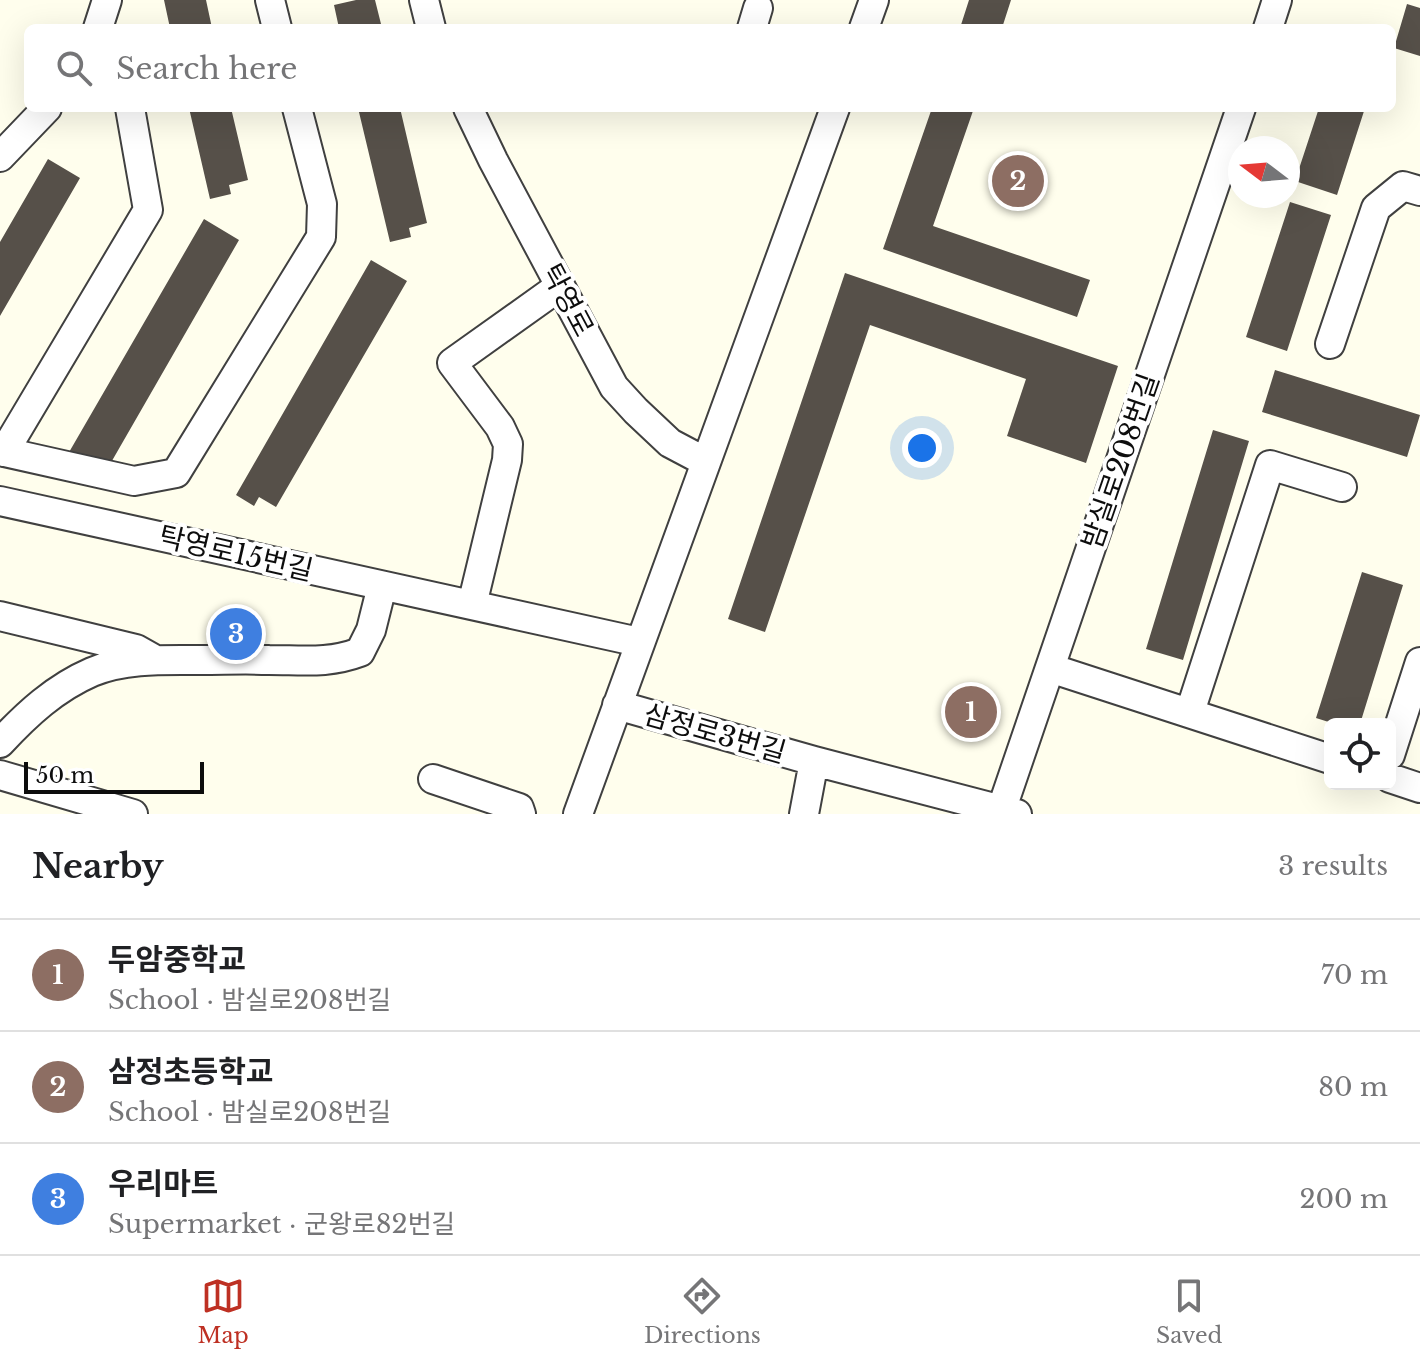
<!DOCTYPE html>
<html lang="en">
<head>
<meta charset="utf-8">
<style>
  body { margin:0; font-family:"Libre Baskerville","Noto Sans KR",serif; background:#f6f6f6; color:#202124 }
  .controls { position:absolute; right:24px; bottom:24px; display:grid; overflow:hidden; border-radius:12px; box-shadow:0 8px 32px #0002 }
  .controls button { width:72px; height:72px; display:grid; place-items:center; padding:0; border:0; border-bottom:2px solid #e0e0e0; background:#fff; color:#202124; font:40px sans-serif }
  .compass { position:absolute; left:1228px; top:136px; width:72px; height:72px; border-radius:50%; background:#fff; box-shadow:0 8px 32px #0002; rotate:286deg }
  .scale { position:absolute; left:24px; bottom:20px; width:180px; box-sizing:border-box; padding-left:8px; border:4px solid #0d0d0d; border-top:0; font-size:22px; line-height:28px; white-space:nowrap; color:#0d0d0d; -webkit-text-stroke:6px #fff; paint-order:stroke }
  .you { position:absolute; left:922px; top:448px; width:28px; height:28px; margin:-20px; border:6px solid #fff; border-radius:50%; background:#1a73e8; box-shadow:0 0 0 12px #1a73e833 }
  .badge { display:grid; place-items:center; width:52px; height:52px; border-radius:50%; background:#be3023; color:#fff; font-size:26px; font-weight:700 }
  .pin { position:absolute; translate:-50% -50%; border:4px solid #fff; box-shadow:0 2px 8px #0006 }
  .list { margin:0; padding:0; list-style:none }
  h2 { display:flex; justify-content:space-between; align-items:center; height:104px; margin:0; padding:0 32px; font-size:34px }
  h2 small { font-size:26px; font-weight:400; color:#757577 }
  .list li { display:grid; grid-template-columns:52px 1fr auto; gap:24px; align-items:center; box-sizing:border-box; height:112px; padding:0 32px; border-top:2px solid #e0e0e0 }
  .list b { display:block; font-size:30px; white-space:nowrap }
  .list p { margin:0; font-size:26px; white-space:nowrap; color:#757577 }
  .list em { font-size:26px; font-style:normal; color:#757577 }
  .icon { flex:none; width:44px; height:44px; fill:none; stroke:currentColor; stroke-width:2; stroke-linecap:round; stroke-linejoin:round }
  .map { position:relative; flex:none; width:1420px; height:814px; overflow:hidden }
  .search { position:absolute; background:#fff; box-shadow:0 8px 32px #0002; left:24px; right:24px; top:24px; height:88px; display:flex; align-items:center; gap:20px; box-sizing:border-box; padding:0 28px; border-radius:12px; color:#757577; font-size:30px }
  .sheet { height:440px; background:#fff }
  nav { display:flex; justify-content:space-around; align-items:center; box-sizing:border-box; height:112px; border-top:2px solid #e0e0e0; background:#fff; font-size:22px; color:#757577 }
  nav a { display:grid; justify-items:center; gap:4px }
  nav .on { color:#be3023 }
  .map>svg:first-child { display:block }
</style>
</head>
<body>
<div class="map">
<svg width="1420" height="814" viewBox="0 0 1420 814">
  <rect width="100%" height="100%" fill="#fffeed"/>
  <path fill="#565049" d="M164,0H206L212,28H170Z
    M356,0H375L382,28H339L334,5Z
    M969,0H1011L1002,28H960Z
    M1407,4L1420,8V56L1394,48Z
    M189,108H231L248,180L229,185L231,194L210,199Z
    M358,108H400L427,223L409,228L411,237L390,242Z
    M932,108H974L933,226L1090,280L1077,317L883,249Z
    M1319,108H1365L1337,195L1295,181Z
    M48,159L80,178L0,316V242Z
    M1290,202L1331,215L1287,351L1246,337Z
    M204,219L239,240L109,466L92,456L87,464L68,454Z
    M371,260L407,281L276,507L259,497L254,506L236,495Z
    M845,273L1118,366L1086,463L1007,436L1026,379L870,325L765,632L728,619Z
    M1275,370L1420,415L1407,457L1262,412Z
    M1213,430L1249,441L1183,660L1146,649Z
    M1362,572L1403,585L1360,724H1335L1316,718Z"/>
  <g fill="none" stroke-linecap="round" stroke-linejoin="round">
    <defs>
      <path id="minor" d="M270,0L277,28
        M424,0L431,28
        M98,28L107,0
        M752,28L758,8
        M864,28L874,0
        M1268,28L1277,0
        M468,108L493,160L614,387L636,411L670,443L704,461
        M0,157L47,108
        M1330,344L1376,208L1403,186L1420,191
        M0,451L134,481L176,473L321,237L322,204L297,108
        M4,452L148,210L130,108
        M0,501L639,642
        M472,605L507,460L508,444L500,427L452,363L560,286
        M0,616L136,649L152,658
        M1050,668L1330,759
        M617,705L814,761L1017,814
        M1190,712L1270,465L1342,487
        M0,743C27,714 55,688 92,672C125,658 166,660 201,660C224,660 247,659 269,660C303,660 328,664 360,652L371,630L382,586
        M1390,755L1420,662
        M0,775L133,814
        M1390,778L1420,788
        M433,779L519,808L521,814
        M578,814L835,108
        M804,814L814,761
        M1000,814L1241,108"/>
    </defs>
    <use href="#minor" stroke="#404040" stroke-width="32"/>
    <use href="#minor" stroke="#fff" stroke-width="28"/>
  </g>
  <g text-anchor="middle" stroke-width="8" stroke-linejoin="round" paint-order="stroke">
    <g font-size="28" fill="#0d0d0d" stroke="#fff">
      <text transform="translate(568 300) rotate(62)" y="10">탁영로</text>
      <text transform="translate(1120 461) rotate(-71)" y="10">밤실로208번길</text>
      <text transform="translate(236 553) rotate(13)" y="10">탁영로15번길</text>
      <text transform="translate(715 733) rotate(16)" y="10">삼정로3번길</text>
    </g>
  </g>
</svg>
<div class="controls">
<button><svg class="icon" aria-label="locate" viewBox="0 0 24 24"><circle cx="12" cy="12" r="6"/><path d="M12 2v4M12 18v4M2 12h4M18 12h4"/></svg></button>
</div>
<svg class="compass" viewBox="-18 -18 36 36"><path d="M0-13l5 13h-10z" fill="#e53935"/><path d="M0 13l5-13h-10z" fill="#757577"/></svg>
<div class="scale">50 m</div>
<div class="you"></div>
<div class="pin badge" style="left:971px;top:712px;background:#8d6e63">1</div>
<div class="pin badge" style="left:1018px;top:181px;background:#8d6e63">2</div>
<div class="pin badge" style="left:236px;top:634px;background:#3f7fe0">3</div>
<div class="search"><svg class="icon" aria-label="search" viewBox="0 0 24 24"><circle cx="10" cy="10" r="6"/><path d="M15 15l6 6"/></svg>Search here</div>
</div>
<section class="sheet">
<h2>Nearby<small>3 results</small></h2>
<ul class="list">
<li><span class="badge" style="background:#8d6e63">1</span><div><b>두암중학교</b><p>School · 밤실로208번길</p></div><em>70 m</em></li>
<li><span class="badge" style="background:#8d6e63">2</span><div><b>삼정초등학교</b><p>School · 밤실로208번길</p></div><em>80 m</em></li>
<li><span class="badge" style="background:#3f7fe0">3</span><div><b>우리마트</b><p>Supermarket · 군왕로82번길</p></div><em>200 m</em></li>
</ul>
</section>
<nav>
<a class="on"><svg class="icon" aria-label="map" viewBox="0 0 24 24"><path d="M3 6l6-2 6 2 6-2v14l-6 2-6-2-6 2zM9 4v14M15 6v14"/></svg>Map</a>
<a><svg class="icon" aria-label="directions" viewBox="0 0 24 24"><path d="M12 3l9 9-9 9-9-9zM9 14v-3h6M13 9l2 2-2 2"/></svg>Directions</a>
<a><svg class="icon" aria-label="saved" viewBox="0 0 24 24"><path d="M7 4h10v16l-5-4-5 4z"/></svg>Saved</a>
</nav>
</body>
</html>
